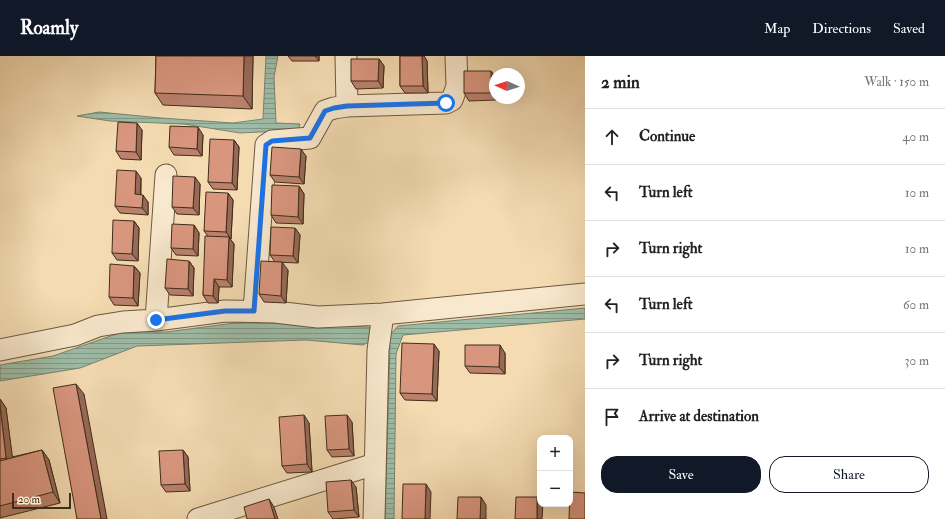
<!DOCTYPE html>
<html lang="en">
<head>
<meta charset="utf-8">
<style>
  body { margin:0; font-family:"IM FELL Double Pica",serif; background:#f2f2f2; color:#222 }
  .controls { position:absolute; right:12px; bottom:12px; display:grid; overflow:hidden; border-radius:8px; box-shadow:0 4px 16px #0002 }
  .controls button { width:36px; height:36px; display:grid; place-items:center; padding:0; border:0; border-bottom:1px solid #e0e0e0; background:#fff; color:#222; font:20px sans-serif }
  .compass { position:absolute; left:489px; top:12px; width:36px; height:36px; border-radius:50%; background:#fff; box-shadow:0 4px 16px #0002; rotate:273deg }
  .scale { position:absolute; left:12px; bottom:10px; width:59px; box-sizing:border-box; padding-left:4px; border:2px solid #3f2e19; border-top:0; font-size:11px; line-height:14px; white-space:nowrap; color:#3f2e19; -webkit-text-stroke:3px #f8e8cd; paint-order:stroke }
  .stop { position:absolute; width:12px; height:12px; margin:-9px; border:3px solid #1a73e8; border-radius:50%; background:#fff }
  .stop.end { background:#1a73e8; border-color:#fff; box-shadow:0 1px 4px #0008 }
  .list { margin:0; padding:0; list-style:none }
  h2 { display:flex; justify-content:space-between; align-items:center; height:52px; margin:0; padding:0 16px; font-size:17px }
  h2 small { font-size:13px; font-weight:400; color:#767676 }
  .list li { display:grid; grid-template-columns:26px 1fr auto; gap:12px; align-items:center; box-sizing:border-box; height:56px; padding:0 16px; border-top:1px solid #e0e0e0 }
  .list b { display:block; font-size:15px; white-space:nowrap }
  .list em { font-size:13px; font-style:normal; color:#767676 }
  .actions { display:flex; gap:8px; padding:12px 16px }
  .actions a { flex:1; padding:9px 0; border:1px solid #111827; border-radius:16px; text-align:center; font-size:14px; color:#111827 }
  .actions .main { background:#111827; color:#fff }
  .icon { flex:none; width:22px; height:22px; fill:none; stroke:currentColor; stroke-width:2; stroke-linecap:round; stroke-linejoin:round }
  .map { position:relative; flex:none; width:585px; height:463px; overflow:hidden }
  header { display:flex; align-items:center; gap:24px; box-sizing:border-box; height:56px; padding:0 20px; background:#111827; color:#fff }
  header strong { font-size:19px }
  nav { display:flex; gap:22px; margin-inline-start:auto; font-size:14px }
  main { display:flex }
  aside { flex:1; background:#fff }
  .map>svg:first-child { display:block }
</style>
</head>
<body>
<header>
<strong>Roamly</strong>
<nav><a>Map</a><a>Directions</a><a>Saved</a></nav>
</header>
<main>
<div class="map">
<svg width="585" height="463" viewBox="0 0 585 463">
  <defs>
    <pattern id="water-rules" width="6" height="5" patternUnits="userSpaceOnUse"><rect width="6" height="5" fill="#9dbca7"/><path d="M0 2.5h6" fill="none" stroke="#819987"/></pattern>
  </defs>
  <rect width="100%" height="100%" fill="#f4dbb2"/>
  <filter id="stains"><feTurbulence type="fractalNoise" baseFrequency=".005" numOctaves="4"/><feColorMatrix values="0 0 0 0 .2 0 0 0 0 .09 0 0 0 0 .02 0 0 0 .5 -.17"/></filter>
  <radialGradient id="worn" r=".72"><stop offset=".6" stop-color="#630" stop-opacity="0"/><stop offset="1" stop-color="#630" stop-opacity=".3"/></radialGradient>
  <path fill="url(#water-rules)" stroke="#77836e" d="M266,0H278L274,21L276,67L300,68L298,74L240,77L184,68L110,65L77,60L99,56L161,62L233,67L263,63Z
    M585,252V263L403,279L396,298L394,463H385L390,289L369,286L363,289L306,284L137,290L80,312L0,325V309L53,300L122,276H166L250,265L305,270L369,271L373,277L391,278L398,270Z"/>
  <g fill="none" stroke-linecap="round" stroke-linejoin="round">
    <defs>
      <path id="minor" d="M346,0L347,50
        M254,255L266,89L272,85L310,82L325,55L334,52L347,50L446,47L452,44L457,30L456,0
        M156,264L166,119
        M0,294L75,279L98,270L123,266L156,264L225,255L275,256L318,261L383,258L585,238
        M198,463L375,408
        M374,463L378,294L383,258"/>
    </defs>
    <use href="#minor" stroke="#6c593f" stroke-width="23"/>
    <use href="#minor" stroke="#f8e8cd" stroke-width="21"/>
  </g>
  <path fill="#bb816d" stroke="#3f2e19" d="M156,0H253L252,53L163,49L155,37Z
    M288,0H319V5H292Z
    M400,0H424L427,5L428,37H405L400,30Z
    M379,3L384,10L383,32L356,33L351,25Z
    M491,15L495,21V42H496V44L469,45L464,37Z
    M142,74L141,104L121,103L116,95Z
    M203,79L202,100L174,99L169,91Z
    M234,84L239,91L237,134L213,133L208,126Z
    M306,100L304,128L275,126L270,119Z
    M141,122V139L148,146V159L120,157L115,150Z
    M200,128L199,159L177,158L172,151Z
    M299,130L304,138L303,168L276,167L271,159Z
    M228,137L233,144L231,183H230L234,188L232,231H219L218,247H208L203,239L208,180L204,175Z
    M134,165L139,172L138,205L117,204L112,197Z
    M194,169L199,177L198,200L176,199L171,192Z
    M295,172L300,179L298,207L275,206L270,199Z
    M189,205L194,212L193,240L170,239L165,232Z
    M134,210L140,217L138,250L114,249L109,241Z
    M288,214L286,247L264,246L259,238Z
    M439,295L437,345L405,344L400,337Z
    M505,297V318L470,317L465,310Z
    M0,343L6,352L12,401L42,394L49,404L60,447L0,462Z
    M352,366L354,400L332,401L327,394Z
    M309,367L312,416L287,417L282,410Z
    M183,394L188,401L190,435L166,436L161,429Z
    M356,431L359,461L333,463L328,456Z"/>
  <path fill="#986959" stroke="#3f2e19" d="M244,0H253L252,53L243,40Z
    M315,0H319V5Z
    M422,0H424L427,5L428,37L423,30Z
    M379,3L384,10L383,32L378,25Z
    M491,15L495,21V42H496V44L491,37Z
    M137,67L142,74L141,104L136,96Z
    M198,71L203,79L202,100L197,93Z
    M234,84L239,91L237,134L232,127Z
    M301,93L306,100L304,128L299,121Z
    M136,115L141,122L140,146L135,138Z
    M195,121L200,128L199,159L193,152Z
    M299,130L304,138L303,168L298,161Z
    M228,137L233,144L231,183L226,176Z
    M143,139L148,146V159L142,152Z
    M134,165L139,172L138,205L132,198Z
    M194,169L199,177L198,200L193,193Z
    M295,172L300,179L298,207L293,200Z
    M229,181L234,188L232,231L227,224Z
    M189,205L194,212L193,240L188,233Z
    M282,206L288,214L286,247L281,240Z
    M134,210L140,217L138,250L133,242Z
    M214,223L219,231L218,247L213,240Z
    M434,288L439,295L437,345L432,338Z
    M500,289L505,297V318L499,311Z
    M76,328L84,338L107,463H101Z
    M0,343L6,352L14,413L6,402L0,349Z
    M304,359L309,367L312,416L307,408Z
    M347,359L352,366L354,400L349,393Z
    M42,394L49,404L60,447L53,436Z
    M183,394L188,401L190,435L185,428Z
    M351,424L356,431L359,461L354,454Z
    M426,428L431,436L430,463H425Z
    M481,441L486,449V463H480Z
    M537,441L540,445V448H543L542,463H537Z
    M269,443L274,451L278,463H275Z"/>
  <path fill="#d9967f" stroke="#3f2e19" d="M156,0H244L243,40L155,37Z
    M400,0H422L423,30H400Z
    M351,3H379L378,25H351Z
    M464,15H491V37H464Z
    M118,66L137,67L136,96L116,95Z
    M170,70L198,71L197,93L169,91Z
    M210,83L234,84L232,127L208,126Z
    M272,91L301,93L299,121L270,119Z
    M117,114L136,115L135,138L143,139L142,152L115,150Z
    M173,120L195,121L193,152L172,151Z
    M272,129L299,130L298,161L271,159Z
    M206,136L228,137L226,176L204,175Z
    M113,164L134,165L132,198L112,197Z
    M172,168L194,169L193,193L171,192Z
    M271,171L295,172L293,200L270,199Z
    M205,180L229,181L227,224L214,223L213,240L203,239Z
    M167,203L189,205L188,233L165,232Z
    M261,205L282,206L281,240L259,238Z
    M110,208L134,210L133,242L109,241Z
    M402,287L434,288L432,338L400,337Z
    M465,289H500L499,311L465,310Z
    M76,328L101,463H77L53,332Z
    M0,349L6,402L0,403Z
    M304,359L307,408L282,410L279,361Z
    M347,359L349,393L327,394L325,360Z
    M42,394L53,436L0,450V405Z
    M183,394L185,428L161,429L159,395Z
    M351,424L354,454L328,456L326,426Z
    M403,428H426L425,463H402Z
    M570,436L585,437V463H569Z
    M458,441H481L480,463H457Z
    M516,441H537V463H515Z
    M269,443L275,463H247L244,451Z"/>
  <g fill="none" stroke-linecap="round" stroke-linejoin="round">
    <path stroke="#1a73e8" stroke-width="5" d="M156,264L225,255H254L266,89L272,85L310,82L325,55L334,52L347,50L446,47"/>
  </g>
  <rect width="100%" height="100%" filter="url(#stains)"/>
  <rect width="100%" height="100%" fill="url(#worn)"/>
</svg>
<div class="controls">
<button>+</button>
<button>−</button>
</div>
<svg class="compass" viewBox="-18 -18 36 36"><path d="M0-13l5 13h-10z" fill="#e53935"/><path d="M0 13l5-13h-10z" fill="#767676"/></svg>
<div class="scale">20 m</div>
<div class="stop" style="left:446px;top:47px"></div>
<div class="stop end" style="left:156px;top:264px"></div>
</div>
<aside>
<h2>2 min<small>Walk · 150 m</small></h2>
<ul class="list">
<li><svg class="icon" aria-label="ahead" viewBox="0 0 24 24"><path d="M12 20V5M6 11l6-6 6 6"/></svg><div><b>Continue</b></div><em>40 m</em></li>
<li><svg class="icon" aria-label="left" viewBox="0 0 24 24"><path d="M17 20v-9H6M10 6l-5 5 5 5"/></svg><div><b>Turn left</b></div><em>10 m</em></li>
<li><svg class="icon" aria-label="right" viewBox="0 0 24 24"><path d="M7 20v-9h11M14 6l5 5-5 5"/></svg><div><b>Turn right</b></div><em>10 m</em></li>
<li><svg class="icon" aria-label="left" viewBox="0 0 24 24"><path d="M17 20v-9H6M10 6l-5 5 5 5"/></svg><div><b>Turn left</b></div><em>60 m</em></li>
<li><svg class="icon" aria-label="right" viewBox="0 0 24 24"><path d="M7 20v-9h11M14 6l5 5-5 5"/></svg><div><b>Turn right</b></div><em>30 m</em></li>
<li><svg class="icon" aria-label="arrive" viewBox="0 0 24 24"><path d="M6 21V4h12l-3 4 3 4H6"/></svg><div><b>Arrive at destination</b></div></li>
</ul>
<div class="actions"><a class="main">Save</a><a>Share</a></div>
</aside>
</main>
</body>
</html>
